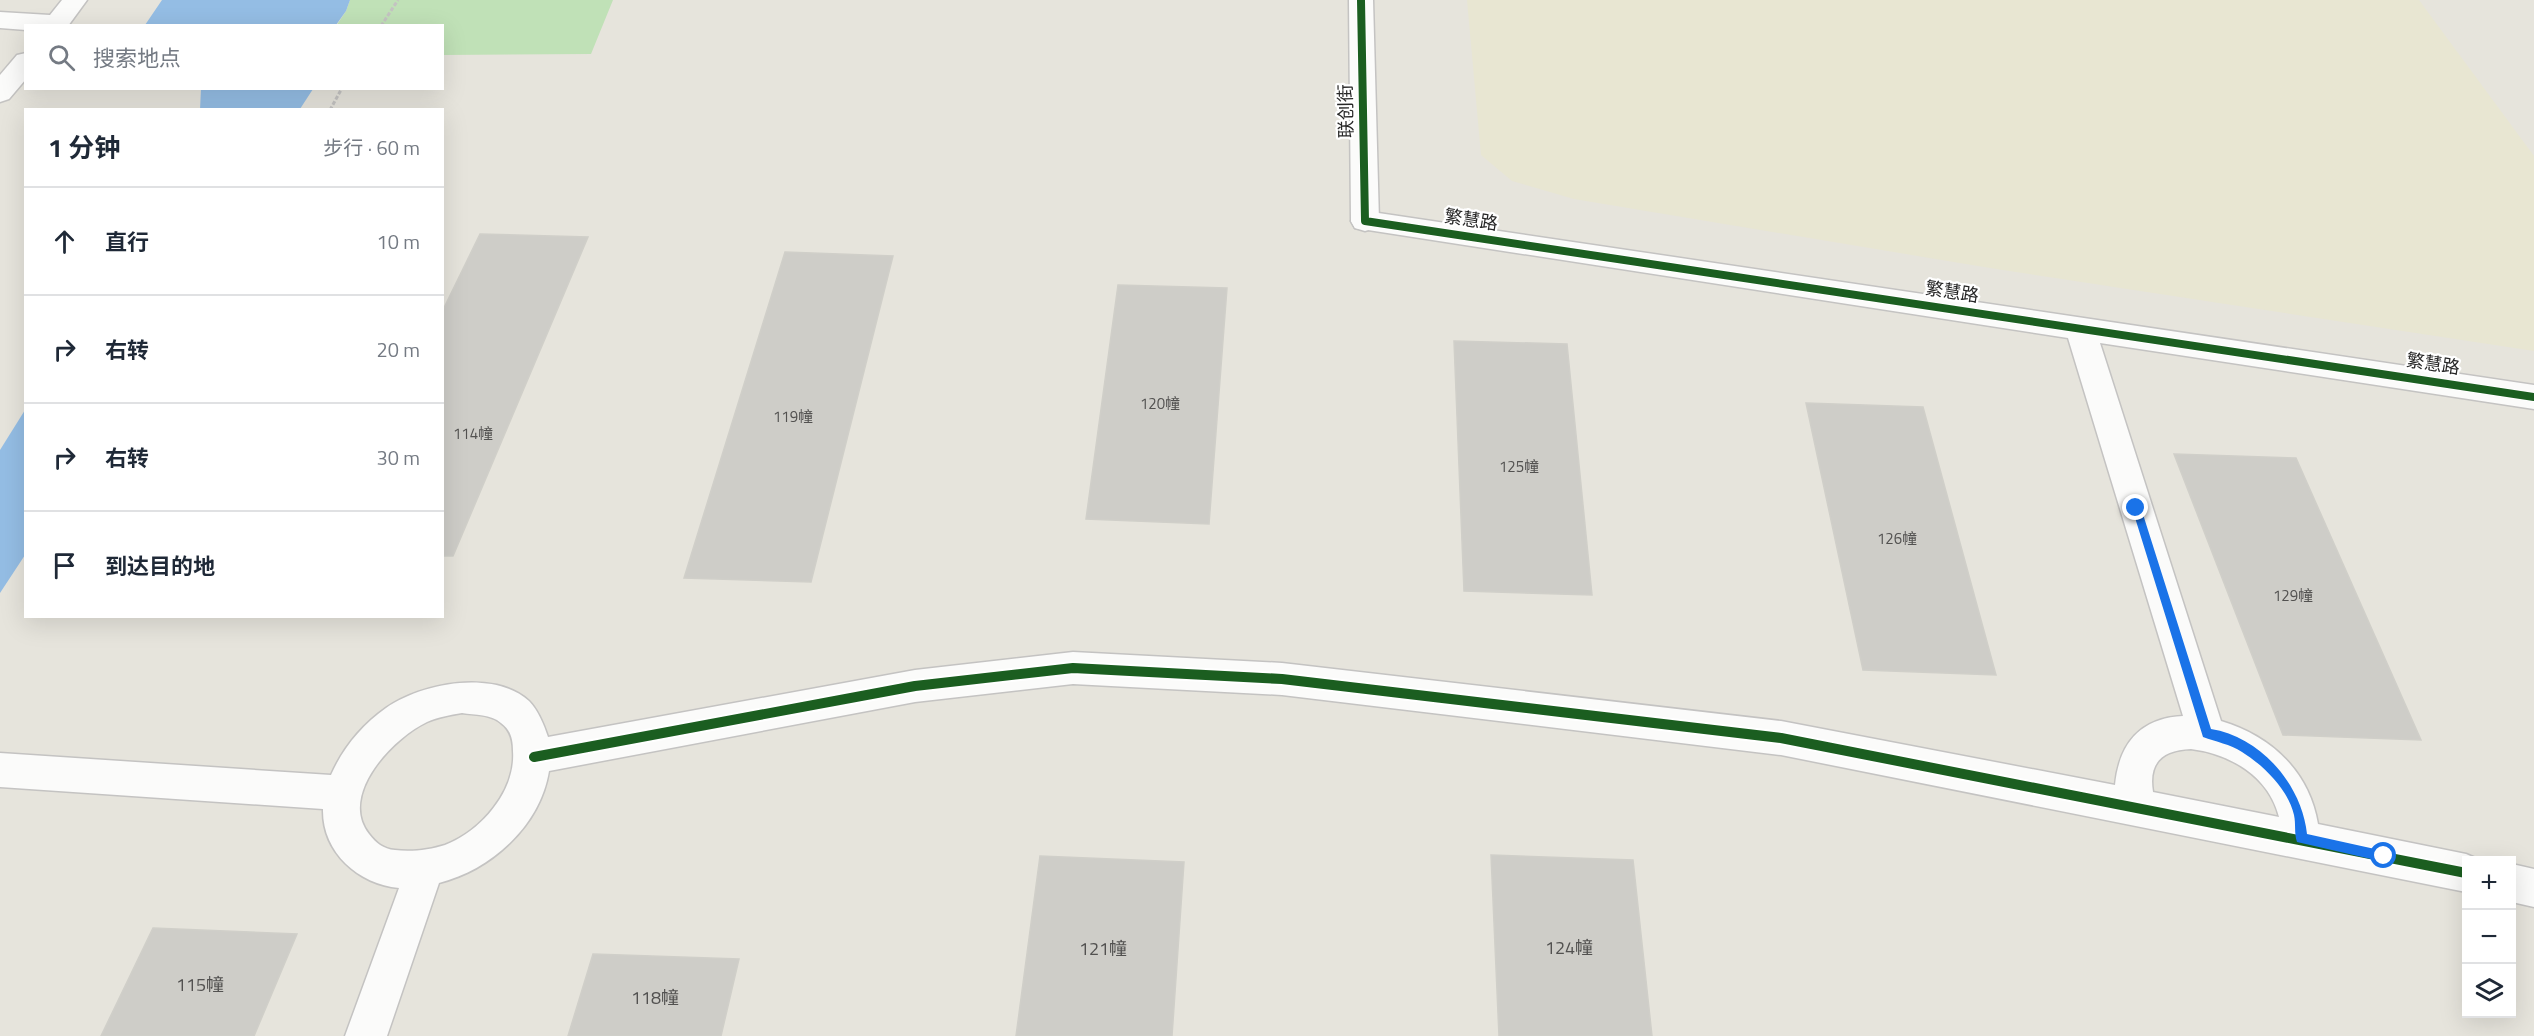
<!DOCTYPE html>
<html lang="zh">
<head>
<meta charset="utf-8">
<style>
  body { margin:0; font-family:"Titillium Web","Noto Sans SC",sans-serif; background:#f2f2f3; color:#1f2937 }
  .controls { position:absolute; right:18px; bottom:18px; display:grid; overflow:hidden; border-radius:0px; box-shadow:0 6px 24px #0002 }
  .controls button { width:54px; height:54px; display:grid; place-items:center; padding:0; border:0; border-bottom:2px solid #e0e1e3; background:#fff; color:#1f2937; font:30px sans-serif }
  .stop { position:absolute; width:18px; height:18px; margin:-14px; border:4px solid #1a73e8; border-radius:50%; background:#fff }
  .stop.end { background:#1a73e8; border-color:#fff; box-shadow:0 2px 6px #0008 }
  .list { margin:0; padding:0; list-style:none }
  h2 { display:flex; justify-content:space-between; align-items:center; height:78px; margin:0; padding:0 24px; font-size:26px }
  h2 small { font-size:20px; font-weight:400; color:#747a83 }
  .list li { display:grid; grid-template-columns:39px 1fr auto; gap:18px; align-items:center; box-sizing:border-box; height:108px; padding:0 24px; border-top:2px solid #e0e1e3 }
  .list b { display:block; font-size:22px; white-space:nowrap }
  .list em { font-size:20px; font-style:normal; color:#747a83 }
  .icon { flex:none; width:33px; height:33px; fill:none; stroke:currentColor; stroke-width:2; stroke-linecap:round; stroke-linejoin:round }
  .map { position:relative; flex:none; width:2534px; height:1036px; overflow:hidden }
  .search { position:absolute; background:#fff; box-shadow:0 6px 24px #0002; left:24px; top:24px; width:420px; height:66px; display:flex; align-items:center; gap:15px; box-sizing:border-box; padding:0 21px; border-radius:0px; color:#747a83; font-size:22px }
  .panel { position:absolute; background:#fff; box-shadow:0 6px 24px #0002; left:24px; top:108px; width:420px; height:510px; border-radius:0px }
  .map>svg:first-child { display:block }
</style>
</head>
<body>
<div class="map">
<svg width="2534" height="1036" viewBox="0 0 2534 1036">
  <rect width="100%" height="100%" fill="#e6e4dc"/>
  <path fill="#e8e6d2" d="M1467,0H2419L2534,156V351L1990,268L1574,199L1512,181L1481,155Z"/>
  <path fill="#c0e1b7" d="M350,0H613L591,54L443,55L442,26H336L346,11Z"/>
  <path fill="#94bde4" d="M162,0H350L346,11L336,25H145Z
    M201,88H313V89L300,109L200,110Z
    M25,410V555L0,593V450Z"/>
  <path fill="#cecdc8" stroke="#d0cfc9" stroke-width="1.5" d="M480,234L588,237L453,556H442V312Z
    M785,252L893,256L811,582L684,578Z
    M1118,285L1227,288L1209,524L1086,519Z
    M1454,341L1567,344L1592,595L1464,591Z
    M1806,403L1923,407L1996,675L1863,670Z
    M2174,454L2296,458L2421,740L2283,735Z
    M1491,855L1633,860L1652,1036H1499Z
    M1040,856L1184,862L1172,1036H1016Z
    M153,928L297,934L254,1036H101Z
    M593,954L739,959L721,1036H568Z"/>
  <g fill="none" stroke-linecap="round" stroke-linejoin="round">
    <defs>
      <path id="street" d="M1365,211L2534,385V409L2100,343L2221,721C2271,736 2309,771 2318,824L2466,854L2480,860H2466V892L1781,755L1282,695L1073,684L915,702L549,771C540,826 491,870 439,883L387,1036H345L399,888C358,884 322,852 323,809L0,787V753L331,775C343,748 362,725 386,708C421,683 494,669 529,701C538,710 544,725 548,737L915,670L1073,652L1282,663L1781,721L2115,785C2119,744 2140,718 2183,716L2068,338L1355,228L1351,221L1355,214ZM462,713C475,715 491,714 501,723C511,730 513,740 513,751C516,791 481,831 445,845C430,850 410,852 395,850C383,849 376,843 369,834C338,795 393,738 427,722C438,717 450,715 462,713ZM2191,749C2230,754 2269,776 2279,817L2153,792C2148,762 2163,750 2191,749Z
        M2512,864L2534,869V907L2512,902Z"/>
      <path id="secondary" d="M62,0H87L68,26H26V30L0,28V12L50,15Z
        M1349,0H1373L1379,221L1375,228L1365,231L1355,228L1351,221Z
        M26,53V79L9,99L0,102V75L17,55Z"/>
    </defs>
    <use href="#street" stroke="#c4c3c2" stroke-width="3"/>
    <use href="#secondary" stroke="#c4c3c2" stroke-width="3"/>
    <path stroke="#c4c3c2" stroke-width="3" stroke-dasharray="4 2" stroke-linecap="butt" d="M381,26L398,0
      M330,110L342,88"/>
    <use href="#street" fill="#fbfbfa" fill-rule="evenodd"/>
    <use href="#secondary" fill="#fbfbfa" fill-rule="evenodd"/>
    <defs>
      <path id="cycleway-far1" d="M1361,0L1365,221L2534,397"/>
      <path id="cycleway" d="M534,757L915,686L1073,668L1282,679L1781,738L2466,873"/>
    </defs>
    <use href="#cycleway-far1" stroke="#fff" stroke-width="10"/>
    <use href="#cycleway" stroke="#fff" stroke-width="14"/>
    <use href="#cycleway-far1" stroke="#1b5e20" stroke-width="8"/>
    <use href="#cycleway" stroke="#1b5e20" stroke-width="10"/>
  </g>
  <path fill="#1a73e8" d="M2136,504L2141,508L2211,729C2261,737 2302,785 2307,834L2384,851L2390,856L2388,860L2384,862L2297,842C2294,833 2296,824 2294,815C2288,789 2263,765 2242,752C2230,744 2216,742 2203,737L2132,508Z"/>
  <g text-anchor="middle" stroke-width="4.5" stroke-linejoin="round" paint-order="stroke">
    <g font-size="15" fill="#525150">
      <text x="1160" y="409">120幢</text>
      <text x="793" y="422">119幢</text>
      <text x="473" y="439">114幢</text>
      <text x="1519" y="472">125幢</text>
      <text x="1897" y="544">126幢</text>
      <text x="2293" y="601">129幢</text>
    </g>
    <g font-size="18" fill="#272727" stroke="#fff">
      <text transform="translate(1346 111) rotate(-91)" y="6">联创街</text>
      <text transform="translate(1471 220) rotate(9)" y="6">繁慧路</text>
      <text transform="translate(1952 292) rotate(9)" y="6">繁慧路</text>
      <text transform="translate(2433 364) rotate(9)" y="6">繁慧路</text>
    </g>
    <g font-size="18" fill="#525150">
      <text x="1569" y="954">124幢</text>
      <text x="1103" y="955">121幢</text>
      <text x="200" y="991">115幢</text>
      <text x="655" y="1004">118幢</text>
    </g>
  </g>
</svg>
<div class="controls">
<button>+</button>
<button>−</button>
<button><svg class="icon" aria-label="layers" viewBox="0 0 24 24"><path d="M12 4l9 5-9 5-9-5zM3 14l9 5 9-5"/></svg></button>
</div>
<div class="stop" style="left:2384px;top:856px"></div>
<div class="stop end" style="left:2136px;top:508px"></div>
<div class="search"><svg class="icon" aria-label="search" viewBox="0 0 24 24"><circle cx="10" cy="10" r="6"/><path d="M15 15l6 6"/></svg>搜索地点</div>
<section class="panel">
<h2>1 分钟<small>步行 · 60 m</small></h2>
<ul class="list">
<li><svg class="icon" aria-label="ahead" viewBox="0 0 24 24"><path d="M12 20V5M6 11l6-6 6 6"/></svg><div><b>直行</b></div><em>10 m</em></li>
<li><svg class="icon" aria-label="right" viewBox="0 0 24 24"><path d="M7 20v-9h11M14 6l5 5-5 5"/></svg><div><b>右转</b></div><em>20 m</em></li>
<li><svg class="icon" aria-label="right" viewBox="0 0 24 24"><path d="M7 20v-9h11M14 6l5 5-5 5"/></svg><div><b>右转</b></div><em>30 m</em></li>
<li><svg class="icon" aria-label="arrive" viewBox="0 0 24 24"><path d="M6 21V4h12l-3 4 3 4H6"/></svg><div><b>到达目的地</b></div></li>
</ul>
</section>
</div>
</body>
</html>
